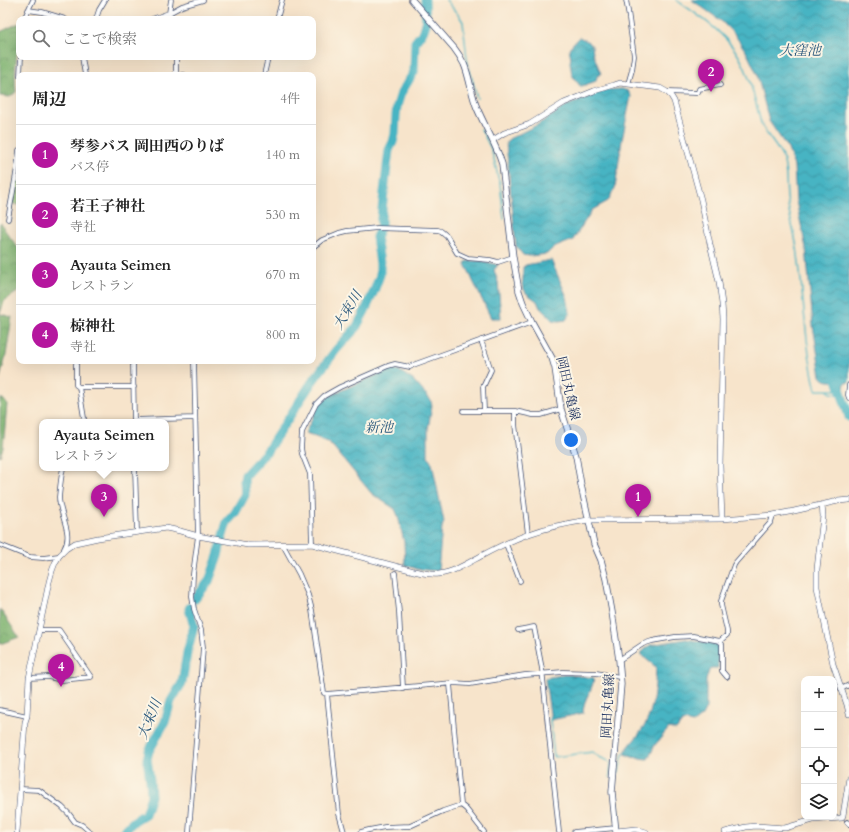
<!DOCTYPE html>
<html lang="ja">
<head>
<meta charset="utf-8">
<style>
  body { margin:0; font-family:Cardo,"Noto Serif JP",serif; background:#f6f6f6; color:#222 }
  .controls { position:absolute; right:12px; bottom:12px; display:grid; overflow:hidden; border-radius:8px; box-shadow:0 4px 16px #0002 }
  .controls button { width:36px; height:36px; display:grid; place-items:center; padding:0; border:0; border-bottom:1px solid #e0e0e0; background:#fff; color:#222; font:20px sans-serif }
  .you { position:absolute; left:571px; top:440px; width:14px; height:14px; margin:-10px; border:3px solid #fff; border-radius:50%; background:#1a73e8; box-shadow:0 0 0 6px #1a73e833 }
  .badge { display:grid; place-items:center; width:26px; height:26px; border-radius:50%; background:#b5179e; color:#fff; font-size:13px; font-weight:700 }
  .pin { position:absolute; translate:-50% -33px; filter:drop-shadow(0 1px 2px #0008) }
  .pin::after { content:''; position:absolute; top:21px; width:14px; height:12px; background:inherit; clip-path:polygon(0 0,100% 0,50% 100%) }
  .popup { position:absolute; left:39px; top:419px; width:130px; height:52px; box-sizing:border-box; display:grid; place-content:center; border-radius:8px; background:#fff; filter:drop-shadow(0 1px 3px #0005); font-size:13px; white-space:nowrap; color:#767676 }
  .popup b { font-size:15px; color:#222 }
  .popup::after { content:''; position:absolute; left:50%; top:100%; margin-left:-8px; border:8px solid transparent; border-top-color:#fff }
  .list { margin:0; padding:0; list-style:none }
  h2 { display:flex; justify-content:space-between; align-items:center; height:52px; margin:0; padding:0 16px; font-size:17px }
  h2 small { font-size:13px; font-weight:400; color:#767676 }
  .list li { display:grid; grid-template-columns:26px 1fr auto; gap:12px; align-items:center; box-sizing:border-box; height:60px; padding:0 16px; border-top:1px solid #e0e0e0 }
  .list b { display:block; font-size:15px; white-space:nowrap }
  .list p { margin:0; font-size:13px; white-space:nowrap; color:#767676 }
  .list em { font-size:13px; font-style:normal; color:#767676 }
  .icon { flex:none; width:22px; height:22px; fill:none; stroke:currentColor; stroke-width:2; stroke-linecap:round; stroke-linejoin:round }
  .map { position:relative; flex:none; width:849px; height:832px; overflow:hidden }
  .search { position:absolute; background:#fff; box-shadow:0 4px 16px #0002; left:16px; top:16px; width:300px; height:44px; display:flex; align-items:center; gap:10px; box-sizing:border-box; padding:0 14px; border-radius:8px; color:#767676; font-size:15px }
  .panel { position:absolute; background:#fff; box-shadow:0 4px 16px #0002; left:16px; top:72px; width:300px; height:292px; border-radius:8px }
  .map>svg:first-child { display:block }
</style>
</head>
<body>
<div class="map">
<svg width="849" height="832" viewBox="0 0 849 832">
  <defs>
    <pattern id="forest-crowns" width="20" height="18" patternUnits="userSpaceOnUse"><rect width="20" height="18" fill="#79b06c"/><path d="M2 6a3 3 0 1 1 6 0M12 15a3 3 0 1 1 6 0" fill="none" stroke="#62905c"/></pattern>
    <pattern id="cemetery-stones" width="16" height="16" patternUnits="userSpaceOnUse"><rect width="16" height="16" fill="#97cc7d"/><path d="M2 7V4a2 2 0 0 1 4 0v3zM10 15v-3a2 2 0 0 1 4 0v3z" fill="#7aa66a"/></pattern>
    <pattern id="water-waves" width="16" height="10" patternUnits="userSpaceOnUse"><rect width="16" height="10" fill="#47b4c3"/><path d="M0 5q4-4 8 0t8 0" fill="none" stroke="#3a93a2"/></pattern>
  </defs>
  <rect width="100%" height="100%" fill="#fcf5e5"/>
  <filter id="ink" filterUnits="userSpaceOnUse"><feTurbulence type="fractalNoise" baseFrequency=".025" numOctaves="2"/><feDisplacementMap in="SourceGraphic" scale="8" xChannelSelector="R" yChannelSelector="G"/><feConvolveMatrix kernelMatrix="1 2 1 2 8 2 1 2 1" color-interpolation-filters="sRGB"/></filter>
  <filter id="wash" filterUnits="userSpaceOnUse"><feTurbulence type="fractalNoise" baseFrequency=".012" numOctaves="4" result="noise"/><feDisplacementMap in="SourceGraphic" scale="16" xChannelSelector="R" yChannelSelector="G"/><feGaussianBlur stdDeviation="0.9" result="paint"/><feColorMatrix in="noise" values="0 0 0 0 0 0 0 0 0 0 0 0 0 0 0 0 0 1.4 0 .05"/><feComposite in="paint" operator="in"/></filter>
  <g filter="url(#wash)">
    <rect width="100%" height="100%" fill="#f7e4cb"/>
    <path fill="url(#forest-crowns)" stroke="#4a7065" d="M19,23C19,46 13,69 16,92L10,97L0,96V32Z
      M1,223L4,229L19,249V291L4,301L0,314L12,317L6,355L0,378V224Z
      M0,399H3L7,404L3,448L0,456Z
      M0,609L19,637L0,644Z"/>
    <path fill="url(#cemetery-stones)" stroke="#597e6e" d="M16,179H19V205L11,203Z"/>
    <path fill="url(#water-waves)" stroke="#317290" d="M692,0H849V382L845,383L844,388H837L836,381C829,381 825,382 821,376L813,325L806,248L796,201L794,166L788,149L769,121L757,74L747,53L735,35L720,20Z
      M579,37L589,42L592,46L593,53L601,74L597,76L596,81L582,86H580L572,75L570,62L571,58L569,48Z
      M622,89L628,91L631,96L622,140L615,188L608,201L592,210L573,240L553,248L547,254L530,256L523,255L516,246L506,143L509,139L539,124L566,106L606,90Z
      M551,260L567,297L570,313L566,320L559,321L552,320L540,308L537,301L526,293L522,285L523,279V267L526,265Z
      M468,261H483L498,265L494,270L498,282L501,318H491C486,307 480,296 475,285C471,278 470,271 465,265L466,262Z
      M391,369L400,371L414,381L430,399L432,405L428,429V456L432,463L444,522L442,527L438,571L417,569L405,565L404,542L398,516L395,509L372,494L335,449L328,442L305,433L320,402L331,395Z
      M686,639L716,644L718,645V668H710L706,680V708L702,716L693,723L683,721L676,730L669,728L655,745L648,759L632,757L625,754L626,750C632,742 640,734 645,725C654,709 655,685 656,667L640,654L650,645Z
      M562,675H571L594,678C593,690 583,699 583,713L551,720L545,679V678Z"/>
    <g fill="none" stroke-linecap="round" stroke-linejoin="round">
      <path stroke="#47b4c3" stroke-width="1.5" d="M446,0L460,17L463,22L467,59L477,98
        M676,0C702,18 731,36 744,66C752,83 756,105 761,123C766,136 778,146 783,159C788,172 785,190 788,204C790,221 796,237 798,255C804,300 805,345 816,390H841
        M481,129L491,149L495,163L498,177L500,183L504,219
        M827,390L831,393L838,394L841,390
        M551,717L550,720L554,757L593,752L599,757L611,762L610,777
        M615,775L619,772L623,754L626,752
        M616,802L618,812L620,830"/>
      <path stroke="#47b4c3" stroke-width="9" d="M836,376L849,417
        M195,599L209,581L218,556L221,542L227,522L235,513L245,495L244,480L245,475L267,451L312,382L336,350L356,328L365,311L374,291L380,275V263L376,237L381,226V218L389,150L393,142L395,134L396,116L397,106L401,93L414,72L415,42L423,32L425,27L426,21L425,0
        M123,832L134,821L145,814L151,796L150,780L147,759L149,751L165,722L171,701L182,683L187,653L194,626L189,609L190,607"/>
    </g>
  </g>
  <g filter="url(#ink)">
    <g fill="none" stroke-linecap="round" stroke-linejoin="round">
      <defs>
        <path id="minor" d="M626,0L628,11L634,56L632,70L628,84
          M28,10L42,12L65,19
          M24,19L33,0
          M96,19L99,10L105,0
          M152,19L169,13L182,6L203,0
          M170,19L169,13L171,0
          M277,19L282,0
          M82,57L85,75
          M176,57V75
          M20,75L21,57
          M183,75H184
          M264,75L268,57
          M667,92L696,93L698,92L699,89L720,85
          M8,219C12,196 17,174 19,150
          M313,247L322,240L339,233L347,231L377,228L438,230L441,231L447,236L457,253L468,258L490,260L498,262L513,257
          M481,340L491,370L483,387L484,411
          M77,361L76,364V385L79,387L84,418L82,422
          M133,361L134,422
          M849,385L848,395L849,398
          M79,387H134
          M463,411H515L533,415H541L561,409
          M515,411V424L528,534
          M134,420L195,418
          M63,468C61,477 60,487 59,497C59,515 74,533 64,549
          M135,468L137,532
          M312,544L310,474L302,454L301,448L302,432L316,404L324,396L340,387L388,366L395,364L410,367L413,365L532,322
          M506,544L520,581
          M0,545L30,557L43,558L59,556L60,555
          M283,545L299,574L308,595L312,610L324,693L327,694L453,683L470,684L525,675L563,672L596,673L620,677
          M395,573L399,612L403,688
          M518,630L534,627L542,669L559,832
          M720,641L727,635V631L721,605V601L734,565L736,562L771,522L773,515
          M720,641L722,644V671L727,677
          M619,660L643,644L652,641L675,637L693,636L720,641
          M29,678L48,677L62,680L91,677L59,630H39
          M450,684L461,805L466,809L484,832
          M841,689L849,685
          M327,694L339,814L344,832
          M0,710L27,716
          M20,789L39,790L62,807L69,814L75,822L82,825L90,832
          M847,822L849,824
          M189,832L203,647L201,630L194,609L192,597L193,574L198,536L194,361
          M361,832L369,830L385,827L410,826L443,811L461,805
          M574,832L616,828"/>
        <path id="tertiary" d="M493,140L504,133L530,124L564,103L594,91L614,85L620,83L660,88L667,92L671,96L674,101L701,200L710,244L719,282L722,304L723,319L720,466L722,519
          M822,505L823,516L817,569V587L833,664L847,705L849,714
          M616,831L636,829L646,832
          M17,832L25,722L27,716L29,678L49,582L52,571L55,563L59,556L66,549L75,543L98,538L166,528L180,531L198,536L248,545L312,544L323,547L414,571C422,573 430,575 439,574C454,572 468,563 481,556C496,548 512,540 529,534C548,527 568,523 588,520L722,519L773,515L794,511L838,501L849,500
          M725,832L746,827L756,826L785,828L813,820L842,818L843,815L849,778"/>
        <path id="secondary" d="M412,0L454,48C458,53 461,58 464,64C470,78 471,94 477,108C485,127 496,144 502,164L513,257L519,291L523,303L532,322L552,358L555,368L561,409L576,456L581,485L594,544L601,560L606,579L612,612L619,660L621,684L612,792L616,832"/>
      </defs>
      <use href="#minor" stroke="#3c4a6e" stroke-width="5.5"/>
      <use href="#tertiary" stroke="#3c4a6e" stroke-width="6"/>
      <use href="#secondary" stroke="#3c4a6e" stroke-width="7"/>
      <use href="#minor" stroke="#fff" stroke-width="4"/>
      <use href="#tertiary" stroke="#fff" stroke-width="5"/>
      <use href="#secondary" stroke="#fff" stroke-width="5.5"/>
    </g>
  </g>
  <g text-anchor="middle" stroke-width="4" stroke-linejoin="round" paint-order="stroke">
    <g font-size="13" fill="#1b2f5e" stroke="#fcf5e5">
      <text transform="translate(569 388) rotate(77)" y="5">岡田丸亀線</text>
      <text transform="translate(607 706) rotate(-87)" y="5">岡田丸亀線</text>
    </g>
    <g font-size="14" font-style="italic" fill="#28577c" stroke="#fcf5e5">
      <text x="800" y="55">大窪池</text>
      <text transform="translate(347 310) rotate(-59)" y="5">大束川</text>
      <text x="379" y="432">新池</text>
      <text transform="translate(149 719) rotate(-68)" y="5">大束川</text>
    </g>
  </g>
</svg>
<div class="controls">
<button>+</button>
<button>−</button>
<button><svg class="icon" aria-label="locate" viewBox="0 0 24 24"><circle cx="12" cy="12" r="6"/><path d="M12 2v4M12 18v4M2 12h4M18 12h4"/></svg></button>
<button><svg class="icon" aria-label="layers" viewBox="0 0 24 24"><path d="M12 4l9 5-9 5-9-5zM3 14l9 5 9-5"/></svg></button>
</div>
<div class="you"></div>
<div class="pin badge" style="left:638px;top:517px">1</div>
<div class="pin badge" style="left:711px;top:92px">2</div>
<div class="pin badge" style="left:104px;top:517px">3</div>
<div class="popup"><b>Ayauta Seimen</b>レストラン</div>
<div class="pin badge" style="left:61px;top:687px">4</div>
<div class="search"><svg class="icon" aria-label="search" viewBox="0 0 24 24"><circle cx="10" cy="10" r="6"/><path d="M15 15l6 6"/></svg>ここで検索</div>
<section class="panel">
<h2>周辺<small>4件</small></h2>
<ul class="list">
<li><span class="badge">1</span><div><b>琴参バス 岡田西のりば</b><p>バス停</p></div><em>140 m</em></li>
<li><span class="badge">2</span><div><b>若王子神社</b><p>寺社</p></div><em>530 m</em></li>
<li><span class="badge">3</span><div><b>Ayauta Seimen</b><p>レストラン</p></div><em>670 m</em></li>
<li><span class="badge">4</span><div><b>椋神社</b><p>寺社</p></div><em>800 m</em></li>
</ul>
</section>
</div>
</body>
</html>
